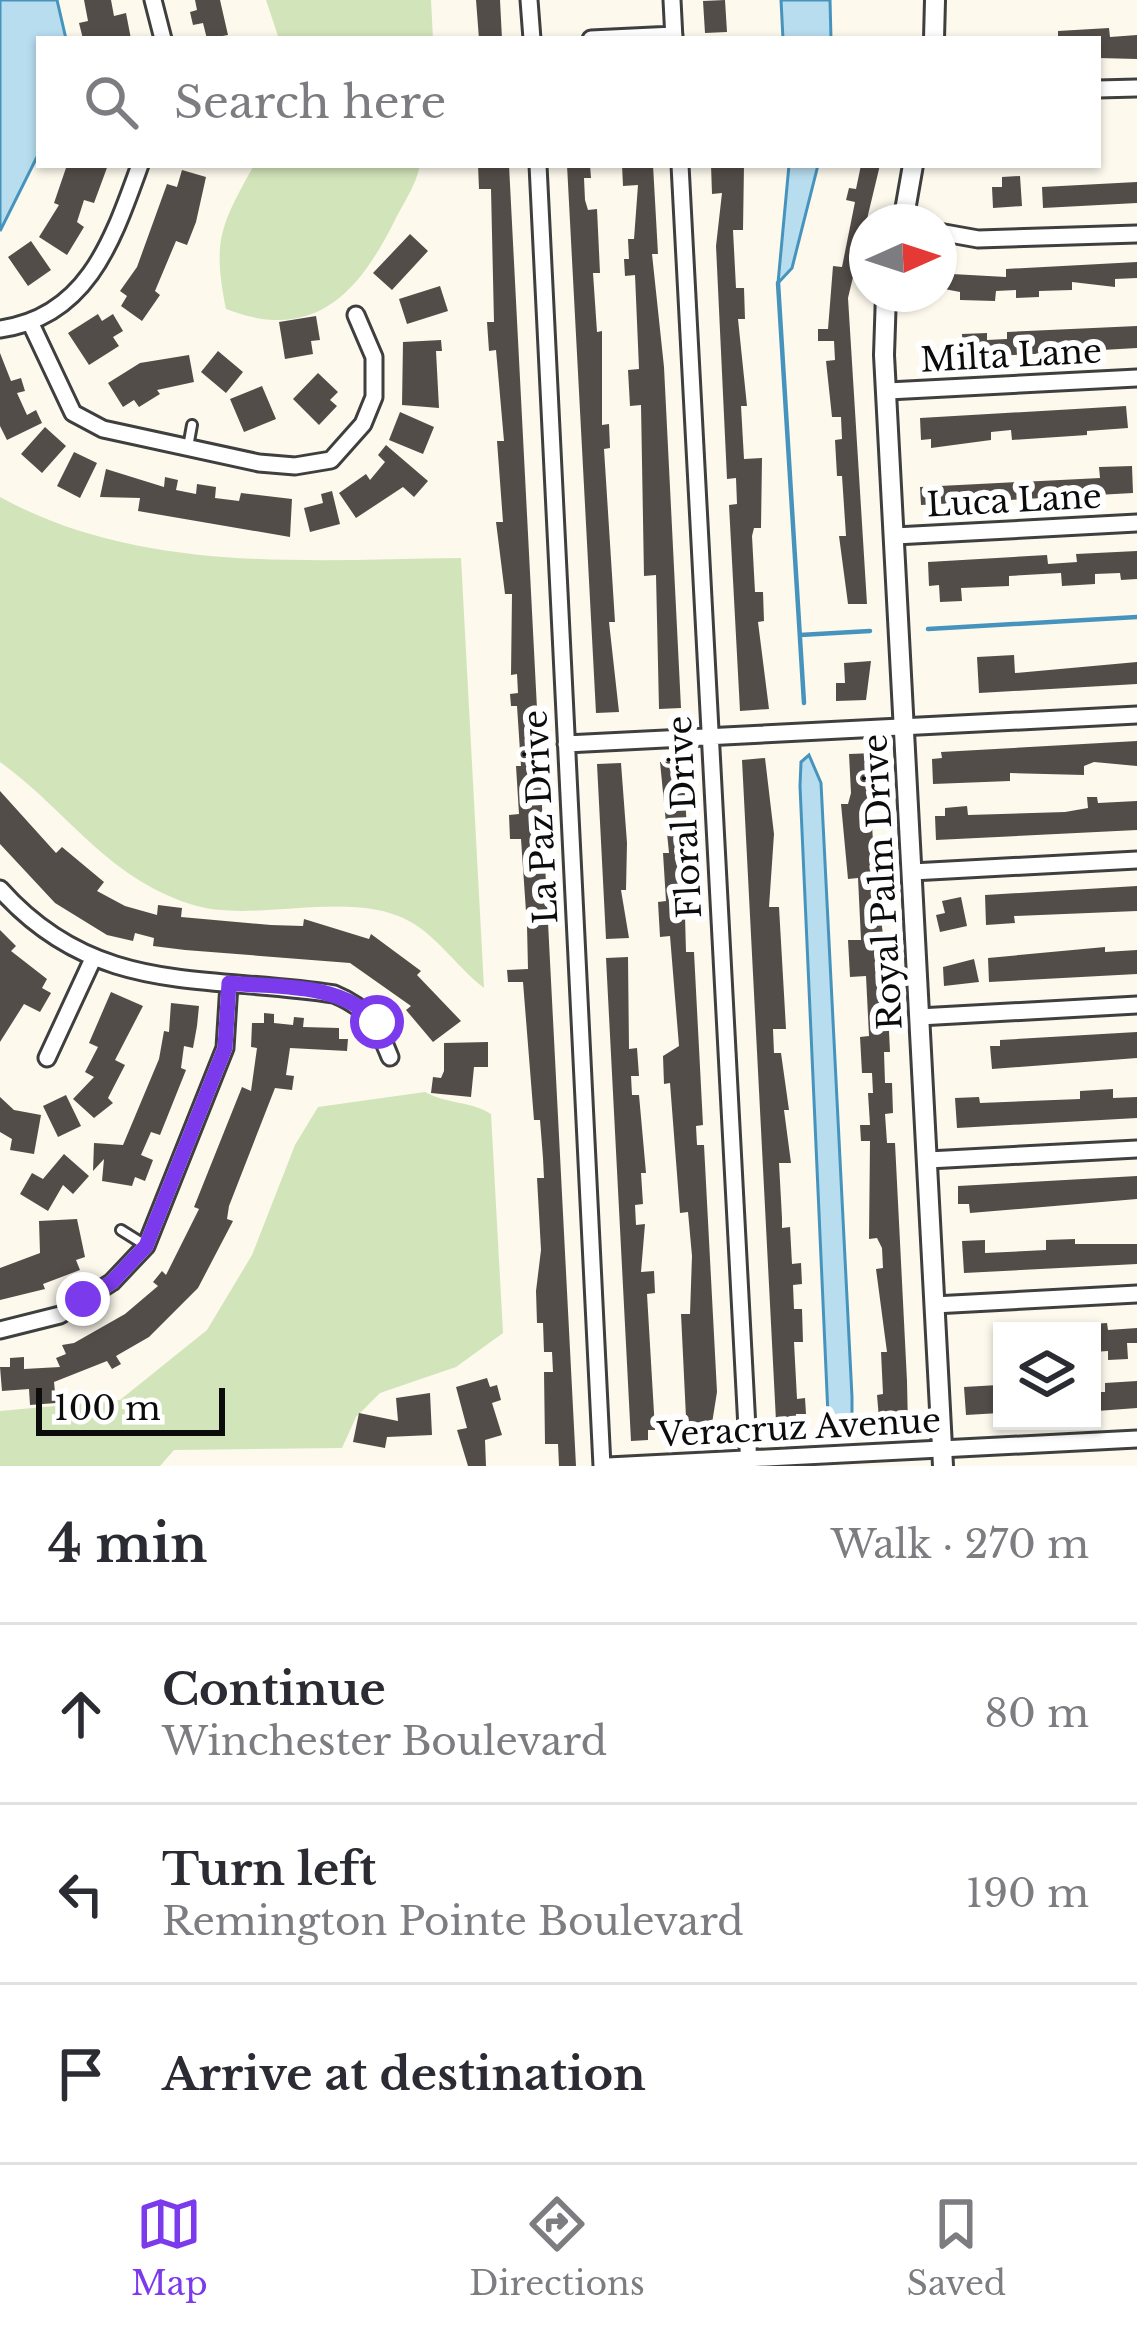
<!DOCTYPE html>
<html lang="en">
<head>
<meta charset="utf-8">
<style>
  body { margin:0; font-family:"Libre Baskerville",serif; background:#f7f7f7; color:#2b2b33 }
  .controls { position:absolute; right:36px; bottom:36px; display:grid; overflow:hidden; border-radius:0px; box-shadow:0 3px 9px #0004 }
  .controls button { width:108px; height:108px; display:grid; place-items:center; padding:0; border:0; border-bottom:3px solid #e1e1e2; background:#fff; color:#2b2b33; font:60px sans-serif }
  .compass { position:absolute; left:849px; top:204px; width:108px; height:108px; border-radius:50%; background:#fff; box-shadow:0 3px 9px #0004; rotate:87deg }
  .scale { position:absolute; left:36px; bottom:30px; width:189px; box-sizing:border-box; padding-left:12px; border:6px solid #0c0c0c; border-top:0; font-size:33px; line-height:42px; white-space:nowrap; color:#0c0c0c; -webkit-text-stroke:9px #fff; paint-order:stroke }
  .stop { position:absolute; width:36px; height:36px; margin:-27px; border:9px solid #7c3aed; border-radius:50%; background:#fff }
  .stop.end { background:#7c3aed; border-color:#fff; box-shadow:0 3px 12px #0008 }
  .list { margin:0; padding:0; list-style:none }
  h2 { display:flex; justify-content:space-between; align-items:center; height:156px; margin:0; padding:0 48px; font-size:51px }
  h2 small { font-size:39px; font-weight:400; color:#7c7c81 }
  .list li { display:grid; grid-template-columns:78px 1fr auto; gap:36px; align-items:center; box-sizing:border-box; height:180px; padding:0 48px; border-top:3px solid #e1e1e2 }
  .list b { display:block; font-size:45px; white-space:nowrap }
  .list p { margin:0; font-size:39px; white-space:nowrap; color:#7c7c81 }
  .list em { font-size:39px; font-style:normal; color:#7c7c81 }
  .icon { flex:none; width:66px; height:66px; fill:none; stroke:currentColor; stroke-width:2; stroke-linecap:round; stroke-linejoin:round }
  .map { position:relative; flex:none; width:1137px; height:1466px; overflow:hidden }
  .search { position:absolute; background:#fff; box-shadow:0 3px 9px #0004; left:36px; right:36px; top:36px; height:132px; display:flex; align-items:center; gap:30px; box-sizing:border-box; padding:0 42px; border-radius:0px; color:#7c7c81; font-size:45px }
  .sheet { height:696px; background:#fff }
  nav { display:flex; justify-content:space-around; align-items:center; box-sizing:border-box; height:168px; border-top:3px solid #e1e1e2; background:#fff; font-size:33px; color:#7c7c81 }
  nav a { display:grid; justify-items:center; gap:6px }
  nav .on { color:#7c3aed }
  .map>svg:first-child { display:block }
</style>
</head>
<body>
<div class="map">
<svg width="1137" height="1466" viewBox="0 0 1137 1466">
  <rect width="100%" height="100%" fill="#fdf9ed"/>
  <path fill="#d2e4ba" d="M266,0H431L433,39H279Z
    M254,165H420C416,186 402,205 393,224C356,297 311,342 226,309C212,240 221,225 254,165Z
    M0,497C140,574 307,560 461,558L484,988C458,968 437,936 409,921C348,888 253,925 190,904C104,875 70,813 0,762Z
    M425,1092C446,1104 471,1101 491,1114L503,1333L456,1367L380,1393L356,1417L342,1448L174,1450L160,1466H0V1411L120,1400L207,1330L252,1255L295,1145L318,1107Z"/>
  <path fill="#b7ddef" stroke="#4694be" stroke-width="3" d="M0,0H57L66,39H39V153L0,231Z
    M781,0H830L831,39H783Z
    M789,165H818L792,268L778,283Z
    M809,755L821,783L852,1397V1420L834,1426L828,1415L800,786L801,762Z"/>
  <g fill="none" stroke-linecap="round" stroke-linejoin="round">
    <path stroke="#4694be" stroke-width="4.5" d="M778,283L804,703
      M928,629L1137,617
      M800,635L870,631"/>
  </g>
  <path fill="#534d49" d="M84,0H111L114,16L126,13L131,39H83L79,23L88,21Z
    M195,0H220L228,35L207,39L203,23L193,25L190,12L197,10Z
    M476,0H500L502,39H479Z
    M725,0L727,32L705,33L703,1Z
    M1109,28L1110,37L1137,35V59L1098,58V39H1058V31Z
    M67,165H108L94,203L84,200L77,222L84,227L67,255L39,237L59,205L54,203Z
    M478,165H509L576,1466H559L558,1444H545L544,1372H553L552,1352H544L543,1323H537L536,1291L541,1250L537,1178H544L543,1158L540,1120H534L523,982H508L507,970L528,969L527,926L521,839H510L509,815L519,814L516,766H521L517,706H511L510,694L518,693L517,674L511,675L512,594H505L496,522H503L497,441H504L496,350L489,351L487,322H494L491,189H479Z
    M567,165H590L591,178H584L585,200L588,210L597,209L600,273H593L597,332L602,331V425L609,424L610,448L604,449L615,622H609L619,712L596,713Z
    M622,165H653L658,254H652L664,367L681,708L659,709L656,575L644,576L641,405L630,406L628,370L639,369L635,275L625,276L624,259H629L628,239H634L638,185L623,186Z
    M711,165H744L743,230H733L736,288H744L745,319H738L747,406H741L744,459L762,458L761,528H754L752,536L755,592H763L764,621L758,622L769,709L740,711L729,505L737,504L736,478L727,479L716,246L722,193L712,194Z
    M861,165H880L848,298L867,604H848L839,536H846L842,476H837L835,440L842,439L841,417H832L826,361L835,360L834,341H818V329H828L833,266L842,267L855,202L846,200L849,188L856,189Z
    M182,170L206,177L196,222L187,245L176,241L155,291L160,295L142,321L121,306L127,296L120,291L137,267L167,184L177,187Z
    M1020,176L1022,206L993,208L992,187H1002V177Z
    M1137,182V203L1043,208L1042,187Z
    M410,234L428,251L392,290L373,273Z
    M31,241L51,270L28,286L8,257Z
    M940,260L954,262L952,274L1006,277V269L1137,262V278L1115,279V287L1072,282V290L1039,291V297L1016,298V290L996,291L995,301L960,300V292L939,288Z
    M440,286L448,311L407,324L399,299Z
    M98,314L102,321L113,314L123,331L113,337L119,346L89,365L68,333Z
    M316,316L320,340L311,341L313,354L285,359L279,322Z
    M1137,326V348L963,358L962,334L987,333V340L1007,339V332Z
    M441,340L442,351H436L439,408L402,405L403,342Z
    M218,351L243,372L226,393L201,372Z
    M0,353L11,381L21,378L25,391L17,393L27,415L36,410L42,423L7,440L0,426Z
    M189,355L194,382L157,390L160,394L139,407L134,400L123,407L108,383L140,363Z
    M318,373L338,392L330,400L337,406L319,425L293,399Z
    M262,386L276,419L244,432L230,399Z
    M1126,406L1128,428L1087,431V435L1012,440L1011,430L991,432V440L931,448V439L921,440L920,418Z
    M400,412L434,427L423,454L389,440Z
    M45,427L66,446L42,473L21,454Z
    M386,445L428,481L414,497L403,487L356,518L339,493L366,474L370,480L385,462L378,455Z
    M74,452L97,463L80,498L57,486Z
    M1132,466L1133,493L921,505L920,487L1100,478L1099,467Z
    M106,469L164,487L165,477L178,480L176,490L196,494L197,484L216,487L215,498L239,501L241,493L292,499L290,537L138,511L140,498L100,497Z
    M332,491L340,524L310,532L304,508L323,503L321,494Z
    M1137,551V579L1121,580L1120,573L1095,574V584L1062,586L1061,573L1009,576V586L961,588L962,601L940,602L939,585L929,586L928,562L1047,555L1048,564L1077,562L1076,554Z
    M1014,655L1015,673L1137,662V684L979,693L977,657Z
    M871,661L866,700L836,701V683H845L844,663Z
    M1137,741V766L1094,762L1084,766V775L1010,773V781L933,784L932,759L942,758L941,752Z
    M875,753L878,810H871L873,841L880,840L877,891L886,956H879L880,991L887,990L890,1052H884L885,1083H892L893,1113L885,1114L887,1143H895L907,1381L908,1427L887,1428L886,1418L879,1419L877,1395L883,1394L881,1352H887L876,1269L883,1268L882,1248L877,1238L869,1239L870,1141H861L860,1125H870L868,1093H873L872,1073H862L860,1037L869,1036L866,976L850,977L848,940H861L858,878L848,879L841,804H848L851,793L849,754Z
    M765,758L774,834L769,907H779L786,1029H773L774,1053H781L789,1110H784L791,1163H779L782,1218V1228L790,1227L792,1264L801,1263L802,1284L793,1285L794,1309H802L803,1342H794L797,1399L805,1398L806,1414H796L797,1431L786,1432L785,1421H776L742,760Z
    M683,761L692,916H685L686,952H694L703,1125L696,1126L697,1145H704L717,1392L710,1436L687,1438L681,1314H690L692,1256L688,1212L680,1213L670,1083L664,1084L663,1056L679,1046L670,936L660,937L658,902L666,901L663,853H669L660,762Z
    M621,763L627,843L626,890H621L629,938L606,939L597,764Z
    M0,791L56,853L62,847L104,882L97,891L125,906L157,915L158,905L182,908L181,917L271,925L303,926L304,919L369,939L371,934L421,971L417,975L461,1021L433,1042L406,1010L411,1006L350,963L185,950L153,946L154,938L135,933L133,941L107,935L55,903L0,844Z
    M1087,797H1097L1098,803L1137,801V830L936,840L935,816H945V808L967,806L968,815L1065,812L1088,808Z
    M1137,886V911L1014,916L1015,923L986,925L985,895Z
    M961,897L967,926L940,932L936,915L945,913L942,901Z
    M0,930L16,946L11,951L47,979L42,988L51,993L40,1012L24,1004L0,1042Z
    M1105,947V952L1137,950V974L989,982L988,958Z
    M628,957L629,1049L637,1048L639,1076H631L632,1095H639L646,1173H641L643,1204L635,1205L636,1225L645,1224L641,1272L654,1271L655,1293L647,1294L655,1430H648V1440L631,1441L606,958Z
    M974,959L979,982L944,986L943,967Z
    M111,992L143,1006L115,1060L125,1065L108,1098L113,1103L94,1118L73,1099L94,1077L85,1072L98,1047L89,1043Z
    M171,1003L199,1006L197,1026L193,1048L184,1046L181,1068L186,1070L160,1135L151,1132L141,1155L153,1160L145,1181L135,1177L132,1186L102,1181L104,1159L93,1171L94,1143L123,1145L159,1059L164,1031L169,1032Z
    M264,1013L274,1014V1023L293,1025L294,1017L304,1018L303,1027L339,1028V1039H348L347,1051L290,1048L286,1075L294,1076L292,1090L275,1088L229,1206L227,1219L233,1221L198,1288L149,1337L116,1356L121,1364L112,1369L107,1361L54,1382L56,1403L30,1405L29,1389L2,1391L0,1367H10V1358L24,1357V1369L60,1367L56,1358L66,1354L62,1345L74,1343L125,1314L158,1286L153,1282L162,1271L166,1275L199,1209L194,1207L242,1087L251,1091L257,1048L251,1047L252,1023H264Z
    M1137,1032V1058L992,1069L990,1046H1000V1040Z
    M488,1042V1067H474L471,1097L431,1093L433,1077L441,1078L444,1071V1043Z
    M1113,1089V1098L1137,1097V1118L957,1128L955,1098L979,1097L980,1103L1080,1099V1091Z
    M66,1095L81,1126L58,1137L43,1106Z
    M0,1097L14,1110L41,1115L34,1154L10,1150L12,1139L0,1132Z
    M64,1154L89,1176L73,1194L63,1185L48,1211L20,1194L32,1173L43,1179Z
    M1137,1176V1199L970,1213L969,1204H958V1186Z
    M77,1219L85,1257L76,1260L80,1270L43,1284L45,1289L0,1300V1268L40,1253L39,1221Z
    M1075,1239V1244H1137V1264L964,1273L962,1241L985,1240V1253L1046,1250V1240Z
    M1107,1323L1108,1330L1137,1328V1343H1127L1128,1359L1108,1360V1351L1092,1352V1324Z
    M487,1378L490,1387L497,1385L501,1400L492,1403L502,1435L485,1440L486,1466H468L457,1430L467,1428L456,1387Z
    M1137,1381V1408L1097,1411L1096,1392H1105V1383Z
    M998,1385L1000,1413L966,1415L964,1387Z
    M430,1393L432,1435L387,1437L385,1448L353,1442L359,1413L398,1421L396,1398Z"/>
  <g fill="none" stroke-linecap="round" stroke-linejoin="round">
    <defs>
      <path id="service" d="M188,447L192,425
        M121,1230L145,1245"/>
      <path id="minor" d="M153,0L163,39
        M529,0L532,39
        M672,0L674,39
        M591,39L674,35
        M1098,89L1137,88
        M538,165L602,1466
        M680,165L749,1466
        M939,232L978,239L1137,234
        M31,324L73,413L103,429L259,463L295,466L331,460L363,424L374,397V357L356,315
        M0,329C88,317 113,239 140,165
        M888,391L1137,378
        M895,536L1137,523
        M566,744L1137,715
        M912,872L1137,860
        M0,889C96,997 205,974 334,994C368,1008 377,1024 390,1057
        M919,1017L1137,1005
        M47,1058L92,961
        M928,1160L1137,1149
        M934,1305L1137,1294
        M0,1330L60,1315L112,1282L146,1246L225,1048L229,984
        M608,1466L1137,1439"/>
      <path id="tertiary" d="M934,39L935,0
        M903,222L913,165
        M886,294L884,355L943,1466"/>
    </defs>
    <use href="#service" stroke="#3f3f3f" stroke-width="14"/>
    <use href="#minor" stroke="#3f3f3f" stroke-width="21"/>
    <use href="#tertiary" stroke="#3f3f3f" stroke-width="24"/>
    <use href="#service" stroke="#fff" stroke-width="8"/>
    <use href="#minor" stroke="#fff" stroke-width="15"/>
    <use href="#tertiary" stroke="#fff" stroke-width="18"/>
  </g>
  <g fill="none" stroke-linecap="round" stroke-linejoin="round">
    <path stroke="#7c3aed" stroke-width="15" d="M83,1299L112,1282L146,1246L225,1048L229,983C279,988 340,982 377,1022"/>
  </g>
  <g text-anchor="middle" stroke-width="12" stroke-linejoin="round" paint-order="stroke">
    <g font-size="33" fill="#0c0c0c" stroke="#fff">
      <text transform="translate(1011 355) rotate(-3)" y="12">Milta Lane</text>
      <text transform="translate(1014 500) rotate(-3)" y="12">Luca Lane</text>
      <text transform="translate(540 817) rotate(-93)" y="12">La Paz Drive</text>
      <text transform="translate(684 817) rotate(-93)" y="12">Floral Drive</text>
      <text transform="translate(882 882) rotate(-93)" y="12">Royal Palm Drive</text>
      <text transform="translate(799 1427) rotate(-3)" y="12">Veracruz Avenue</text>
    </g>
  </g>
</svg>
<div class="controls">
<button><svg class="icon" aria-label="layers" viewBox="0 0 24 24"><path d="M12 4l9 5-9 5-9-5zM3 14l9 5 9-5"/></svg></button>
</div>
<svg class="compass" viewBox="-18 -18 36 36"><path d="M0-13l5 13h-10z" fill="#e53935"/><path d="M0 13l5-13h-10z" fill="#7c7c81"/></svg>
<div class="scale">100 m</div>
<div class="stop" style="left:377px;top:1022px"></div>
<div class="stop end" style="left:83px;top:1299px"></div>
<div class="search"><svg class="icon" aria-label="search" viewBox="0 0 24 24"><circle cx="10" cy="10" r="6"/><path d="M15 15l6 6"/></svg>Search here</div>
</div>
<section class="sheet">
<h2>4 min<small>Walk · 270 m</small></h2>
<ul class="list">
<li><svg class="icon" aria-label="ahead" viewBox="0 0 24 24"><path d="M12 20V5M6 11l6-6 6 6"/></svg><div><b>Continue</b><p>Winchester Boulevard</p></div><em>80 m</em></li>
<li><svg class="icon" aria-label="left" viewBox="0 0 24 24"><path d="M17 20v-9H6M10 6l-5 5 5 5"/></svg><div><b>Turn left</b><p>Remington Pointe Boulevard</p></div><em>190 m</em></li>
<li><svg class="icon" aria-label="arrive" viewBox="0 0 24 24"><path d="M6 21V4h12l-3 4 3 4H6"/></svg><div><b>Arrive at destination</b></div></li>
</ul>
</section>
<nav>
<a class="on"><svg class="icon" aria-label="map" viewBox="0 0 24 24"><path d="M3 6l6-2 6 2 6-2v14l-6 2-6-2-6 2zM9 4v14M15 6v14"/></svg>Map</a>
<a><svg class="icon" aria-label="directions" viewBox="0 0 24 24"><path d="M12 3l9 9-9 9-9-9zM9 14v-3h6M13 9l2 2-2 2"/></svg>Directions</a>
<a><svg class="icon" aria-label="saved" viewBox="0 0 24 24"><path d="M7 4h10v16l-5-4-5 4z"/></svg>Saved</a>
</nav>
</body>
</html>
